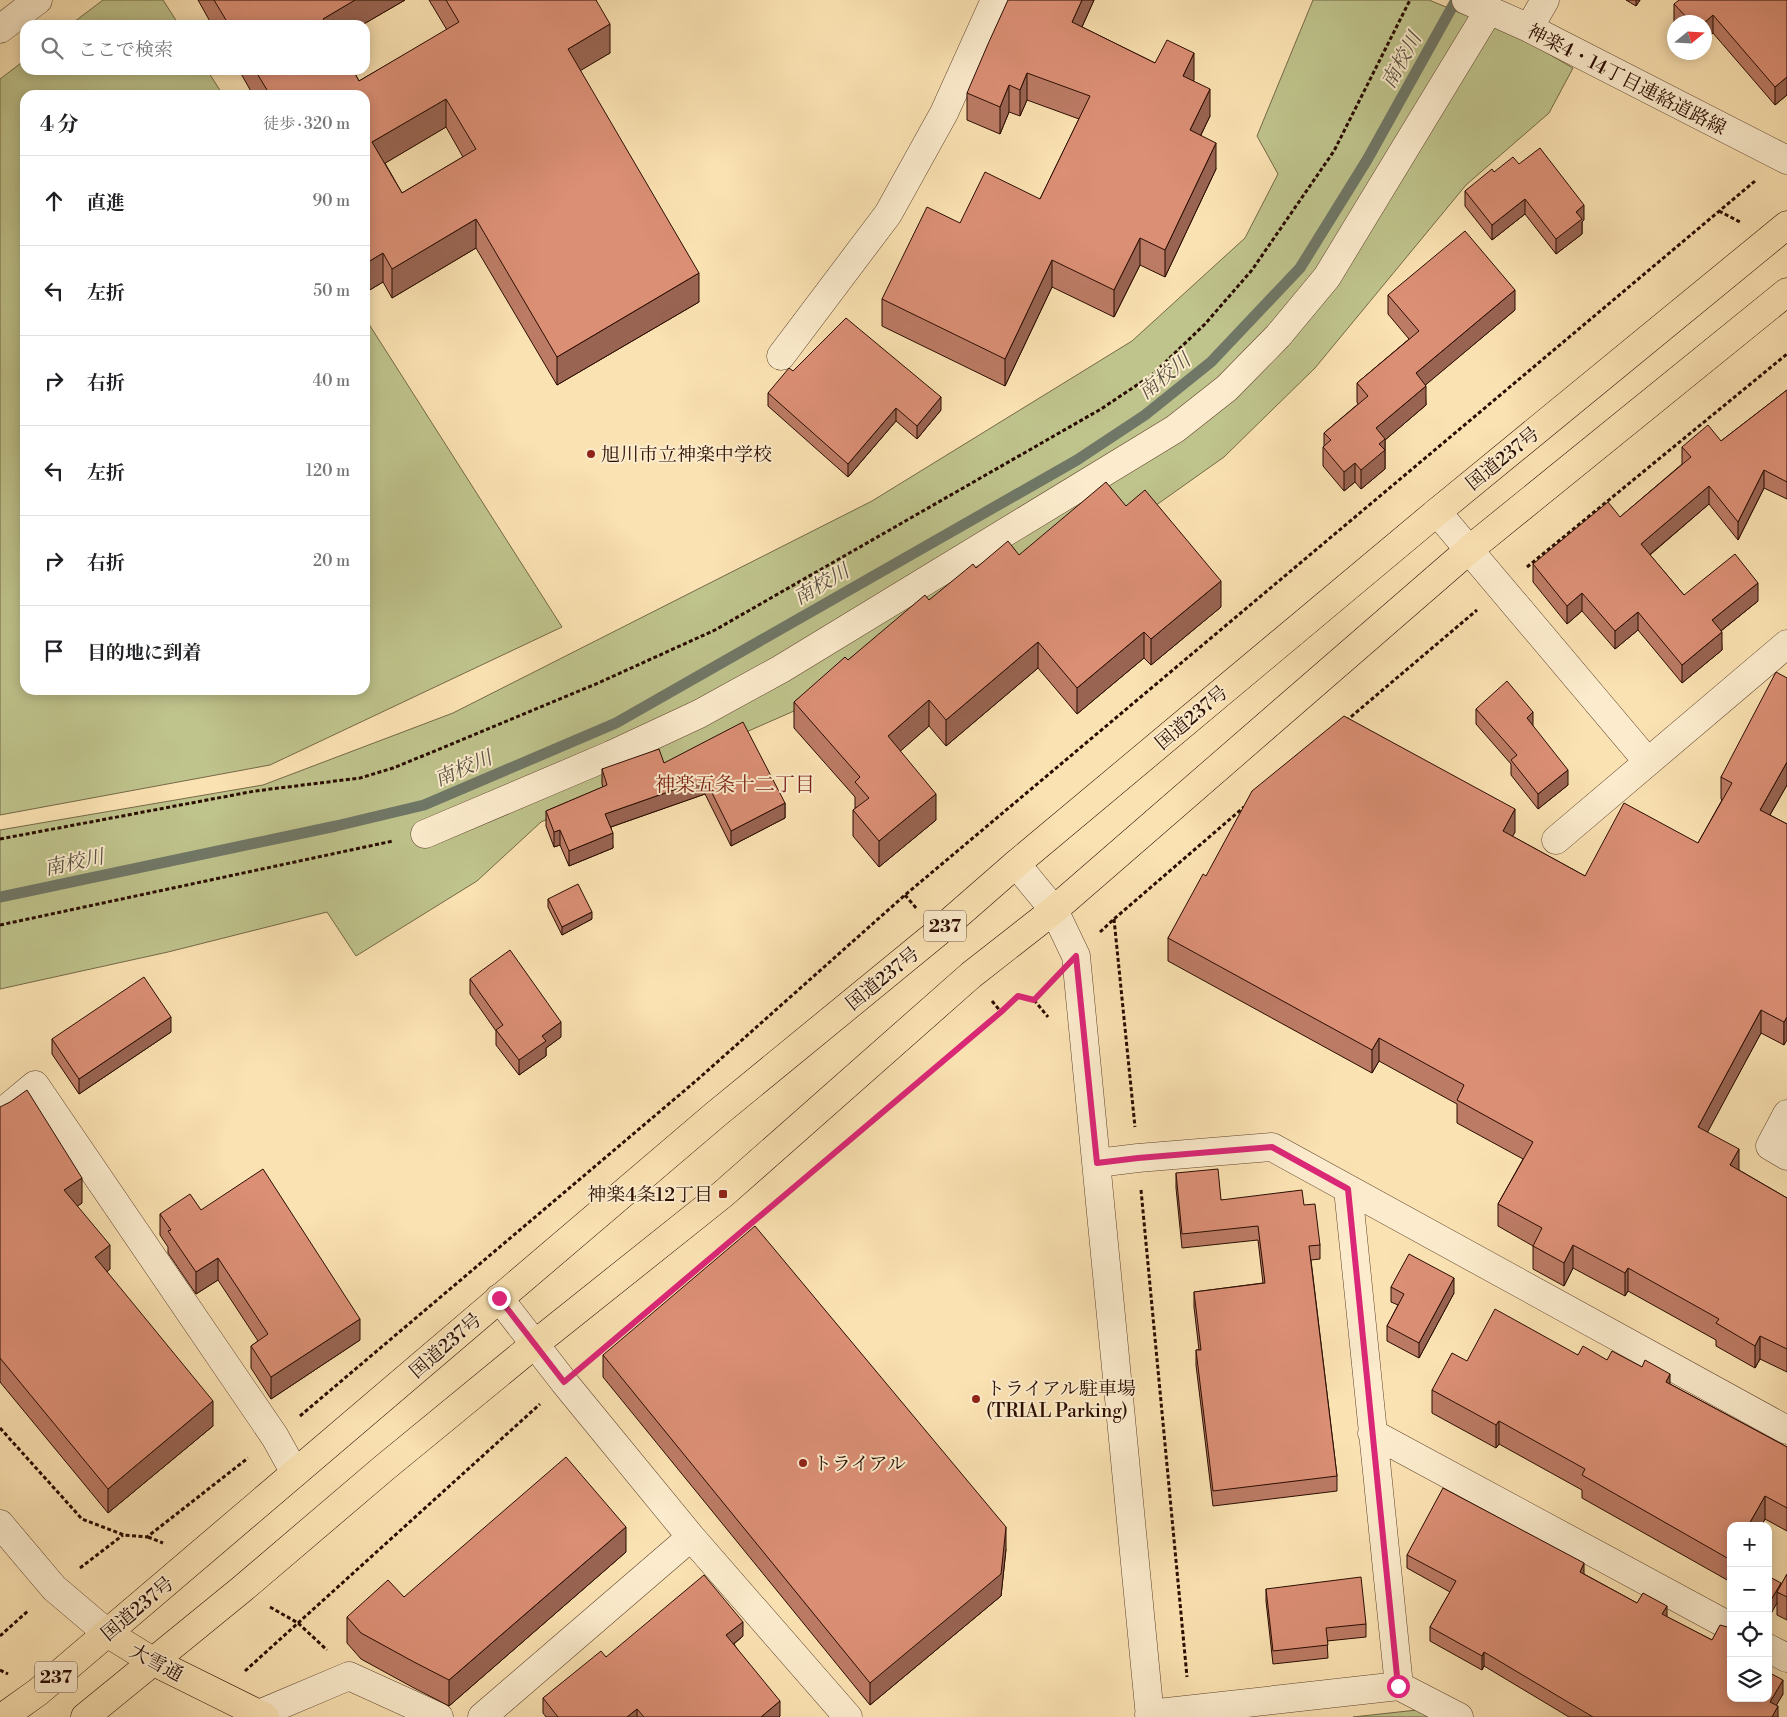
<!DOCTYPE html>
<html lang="ja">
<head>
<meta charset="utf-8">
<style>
  body { margin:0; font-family:"Libre Bodoni","Noto Serif JP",serif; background:#f6f6f6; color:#202124 }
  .controls { position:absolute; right:15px; bottom:15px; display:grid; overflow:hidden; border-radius:10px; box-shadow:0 2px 12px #0003 }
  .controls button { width:45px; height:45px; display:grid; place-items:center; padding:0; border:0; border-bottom:1px solid #e0e0e0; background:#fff; color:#202124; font:25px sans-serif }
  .compass { position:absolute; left:1667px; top:15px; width:45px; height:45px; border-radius:50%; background:#fff; box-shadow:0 2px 12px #0003; rotate:72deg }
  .stop { position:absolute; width:15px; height:15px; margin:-11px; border:4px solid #db2777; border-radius:50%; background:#fff }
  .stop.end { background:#db2777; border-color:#fff; box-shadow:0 1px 5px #0008 }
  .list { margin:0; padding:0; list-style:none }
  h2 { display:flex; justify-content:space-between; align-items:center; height:65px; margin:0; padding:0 20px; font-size:21px }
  h2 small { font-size:16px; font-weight:400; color:#757577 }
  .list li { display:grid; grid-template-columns:32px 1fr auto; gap:15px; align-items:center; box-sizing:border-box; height:90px; padding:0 20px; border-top:1px solid #e0e0e0 }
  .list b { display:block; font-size:19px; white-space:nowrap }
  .list em { font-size:16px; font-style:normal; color:#757577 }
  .icon { flex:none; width:28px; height:28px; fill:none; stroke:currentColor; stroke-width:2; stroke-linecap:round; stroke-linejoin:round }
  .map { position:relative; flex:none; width:1787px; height:1717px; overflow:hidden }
  .search { position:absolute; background:#fff; box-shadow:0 2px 12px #0003; left:20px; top:20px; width:350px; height:55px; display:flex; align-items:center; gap:12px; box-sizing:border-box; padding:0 18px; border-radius:15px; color:#757577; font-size:19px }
  .panel { position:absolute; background:#fff; box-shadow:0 2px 12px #0003; left:20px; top:90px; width:350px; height:605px; border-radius:15px }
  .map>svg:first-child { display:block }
</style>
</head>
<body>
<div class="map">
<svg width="1787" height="1717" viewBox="0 0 1787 1717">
  <rect width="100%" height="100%" fill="#fbe2b2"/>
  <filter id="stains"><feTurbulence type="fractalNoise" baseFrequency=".004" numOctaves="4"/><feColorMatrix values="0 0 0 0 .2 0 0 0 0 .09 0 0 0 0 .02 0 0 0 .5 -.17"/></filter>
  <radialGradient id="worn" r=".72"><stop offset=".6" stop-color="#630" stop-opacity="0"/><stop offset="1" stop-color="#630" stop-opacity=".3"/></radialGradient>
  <path fill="#bfc38c" stroke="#746846" d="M103,0H163L179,25H70Z
    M1313,0H1429L1519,37L1573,68L1549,113L1466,185L1315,368L1224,457L1042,586L810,704L541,822L477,881L356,956L327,912L168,952L0,989V830L263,785L453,713L872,501L1132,341L1245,238L1278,174L1257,136Z
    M25,60V70H207L223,95H25V690H365V318L562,627L270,765L0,815V79Z
    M1426,1709L1440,1717H1353Z"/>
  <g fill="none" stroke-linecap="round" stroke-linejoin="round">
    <path stroke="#707766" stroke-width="11" d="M0,897L336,826L424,805L616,723L1077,460L1145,415L1211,362L1300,268L1367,160L1456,0"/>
    <defs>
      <path id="minor" d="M1466,0L1529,28L1787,160
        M1529,28L1545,0
        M0,29L38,0
        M781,356L888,214L944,113L995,0
        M1437,512L1648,762
        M425,834L611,755L699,714L781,669L1175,429L1227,388L1278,336L1327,277L1489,10
        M1556,840L1787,644
        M1016,864L1054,910L1076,956L1150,1717
        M0,1114L35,1085L275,1437L295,1473
        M1787,1114L1770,1146L1787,1156
        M1097,1163L1138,1158L1272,1147L1787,1430
        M1348,1189L1399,1686
        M499,1298L564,1382L691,1537L848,1717
        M1372,1433L1731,1627
        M0,1524L54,1588L107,1633
        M1768,1648L1787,1658
        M1149,1714L1399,1686L1459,1717
        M259,1717V1714L349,1676L439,1717
        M482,1717L691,1537"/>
      <path id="major" d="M107,1633L154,1662L265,1717"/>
      <path id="highway" d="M3,1717L38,1692L715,1115L937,933L1016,864L1437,512L1787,225
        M85,1717L242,1589L384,1468L535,1344L723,1194L971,975L1054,910L1470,549L1787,292"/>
    </defs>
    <use href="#minor" stroke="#5e422c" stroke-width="29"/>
    <use href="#major" stroke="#2a0c00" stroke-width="29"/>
    <use href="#highway" stroke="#2a0c00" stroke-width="29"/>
    <path stroke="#2a0c00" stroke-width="3" stroke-dasharray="4 2.5" stroke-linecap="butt" d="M1719,211L1740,222
      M1527,567L1787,354
      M1346,721L1477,610
      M0,839L255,791L360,778L393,768L425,755L596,684L715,630L1101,409L1152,375L1205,324L1252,270L1334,151L1410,0
      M905,895L917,909
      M1114,919L1135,1127
      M0,925L393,841
      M1100,932L1114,919L1244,807
      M1034,1000L1048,1017
      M992,1001L1001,1012
      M1141,1190L1187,1677
      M588,1361L1001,1012L1018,996L1034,1000L1046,987
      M300,1416L697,1080L905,895L1755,181
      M0,1428L82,1519L124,1535L147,1537L248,1458
      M148,1537L163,1543
      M80,1568L123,1535
      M270,1607L298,1623L327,1650
      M0,1636L29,1610
      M0,1670L8,1674
      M245,1671L540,1404"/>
    <use href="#minor" stroke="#fceccd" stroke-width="28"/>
    <use href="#major" stroke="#fbe2b2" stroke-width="28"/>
    <use href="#highway" stroke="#fbe2b2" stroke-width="28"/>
  </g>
  <path fill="#bc7b65" stroke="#2a0c00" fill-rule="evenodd" d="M198,0H405L362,25H212Z
    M429,0H596L610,53L580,70L699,302L557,385L476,248L392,298L383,282L368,291L365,286V95H253L239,70H353L359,81L447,30ZM446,127L463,157L402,193L385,163Z
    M1094,0L1082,27L1155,63L1194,80L1193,81L1210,116L1201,135L1216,169L1165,277L1140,265L1114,317L1052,287L1005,386L882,326V299L960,223L1040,199L1079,119L1027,100L1020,116L1009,112L1000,134L967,120V93Z
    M1626,0H1640L1636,6Z
    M1787,0V95L1775,105L1713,33L1704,41V22H1674V4Z
    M1519,164L1584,220L1582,222V234L1556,254L1525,214L1492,240L1465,206V191L1494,172Z
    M1388,295L1515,310L1425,385L1426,405L1385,440V469L1361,489L1355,482L1344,491L1323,466V447L1324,446V433L1358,404L1357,402V383L1409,339L1388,314Z
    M793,371L941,410L917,439L896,421L848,477L768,406V393Z
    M1787,390V499L1764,488L1738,540L1709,504L1650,555L1684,595L1758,601L1721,631L1722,650L1682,683L1638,630L1615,649L1582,611L1567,624L1533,582V564L1620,517L1682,464V447L1721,441Z
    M1126,506L1221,607L1151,665L1144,658L1077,714L1038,668L946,746L929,726L900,751L936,820L879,867L853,836V810L856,808H855V797L794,728V702L848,660L929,600L976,568L1019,555Z
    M1787,678V785L1770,815L1787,824L1784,1045L1761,1033L1707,1132L1739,1170L1787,1198V1372L1760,1359L1755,1368L1716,1346V1340L1628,1291L1625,1296L1573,1268L1564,1286L1533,1269V1246L1498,1226V1204L1523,1159L1457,1123V1104L1379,1061L1372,1073L1168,961V938L1206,876L1515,832L1512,836L1585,876L1698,843L1722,800L1721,799V777Z
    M1476,709L1533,726L1568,785L1538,809L1511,775V764L1476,724Z
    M664,763L785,803V818L731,846L705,794L611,827L613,848L569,866L560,845L554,847L546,826V811L603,787L602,784V769Z
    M548,899L592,919L562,935L548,907Z
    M470,979L561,1037L546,1048V1056L519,1075L496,1045V1031L470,994Z
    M171,1032L79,1094L52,1054V1039Z
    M0,1107L82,1203L77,1206L110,1269L107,1272L213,1426L108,1513L0,1382Z
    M1176,1173L1221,1200L1304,1205L1320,1245V1259L1311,1260L1337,1476V1491L1213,1506L1196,1365V1350H1199L1194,1307V1292L1263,1283L1258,1240L1182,1248L1176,1188Z
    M201,1210L360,1340L271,1399L251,1368V1346L258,1341L218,1280L196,1294L168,1253V1247L160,1235V1214Z
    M1391,1287L1454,1293L1419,1358L1387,1341V1326L1398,1305L1391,1302Z
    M603,1355L1006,1549L1001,1596L870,1705L603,1377Z
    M1578,1355L1607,1360L1670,1384L1787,1447V1531L1765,1519L1761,1526H1731L1729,1581L1582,1498V1490L1499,1444L1496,1448L1432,1413V1390L1467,1361Z
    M626,1552L449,1706L414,1688L361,1659L347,1643V1617L404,1597Z
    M1407,1555L1584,1574L1637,1603L1667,1617L1712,1640L1731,1698L1783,1694L1776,1705L1778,1717H1569L1484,1666L1482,1670L1430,1641V1627L1450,1592L1407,1568Z
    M1787,1574V1620L1777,1615V1603L1768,1576L1781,1585Z
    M1266,1589L1366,1624V1637L1327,1641L1328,1658L1273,1664L1266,1601Z
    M743,1636L734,1644L780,1716L779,1717H546L543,1713V1698L606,1657Z"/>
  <path fill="#996452" stroke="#2a0c00" d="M355,0H405L362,25H323V19Z
    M1082,0H1094L1072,49V22Z
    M1636,0H1640L1636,6Z
    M1713,15V33L1704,41V23Z
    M610,24V53L568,78V49Z
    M1194,53V80L1183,103V76Z
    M1027,73V100L1020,116V90Z
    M1787,77V95L1775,105V87Z
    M1009,85V112L1000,134V107Z
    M1210,89V116L1190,157V130Z
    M446,99V127L372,171V142Z
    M1216,143V169L1165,277V250Z
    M1525,199V214L1492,240V225Z
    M1584,205V220L1582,222V234L1556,254V239L1576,212Z
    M476,219V248L392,298V269Z
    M1140,238V265L1114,317V290Z
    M383,253V282L368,291V262Z
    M1052,260V287L1005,386V359Z
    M699,273V302L557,385V357Z
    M1515,290V310L1416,393V373Z
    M1426,386V405L1385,440V469L1361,489V470L1376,428Z
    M941,397V410L917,439V426Z
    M896,408V421L848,477V464Z
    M1355,463V482L1344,491V472Z
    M1764,470V488L1738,540V522Z
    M1709,486V504L1641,562V544Z
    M1221,581V607L1151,665V639Z
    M1758,583V601L1712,638V620Z
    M1582,593V611L1567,624V606Z
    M1638,612V630L1615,649V631Z
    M1144,632V658L1077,714V688Z
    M1722,632V650L1682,683V665Z
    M1038,642V668L946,746V720Z
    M929,700V726L888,762V736Z
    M1533,712V727L1527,718Z
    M1787,762V785L1760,832V810Z
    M1568,770V785L1538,809V794Z
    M705,779V794L605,829V814Z
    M936,794V820L879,867V841Z
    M785,803V818L731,846V831Z
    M1515,809V832L1503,854V831Z
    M560,830V845L554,847V832Z
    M613,833V848L569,866V851Z
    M592,912V919L562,935V927Z
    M1761,1010V1033L1698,1150V1127Z
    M171,1017V1032L79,1094V1079Z
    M1787,1017V1040L1784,1045V1022Z
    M561,1022V1037L546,1048V1056L519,1075V1060L542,1036Z
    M1379,1038V1061L1372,1073V1050Z
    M1739,1149V1172L1730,1165Z
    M82,1178V1203L64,1215V1190Z
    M110,1245V1269L95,1282V1257Z
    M1573,1245V1268L1564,1286V1263Z
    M218,1258V1280L196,1294V1272Z
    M1628,1268V1291L1625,1296V1273Z
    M1454,1278V1293L1419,1358V1343Z
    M360,1319V1340L271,1399V1377Z
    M1760,1336V1359L1755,1368V1346Z
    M1670,1374V1397L1666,1382Z
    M213,1401V1426L108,1513V1489Z
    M1499,1421V1444L1496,1448V1425Z
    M1765,1496V1519L1761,1526H1748Z
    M626,1527V1552L449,1706V1680Z
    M1006,1527V1549L1001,1596L870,1705V1683Z
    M1731,1555V1578L1729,1581V1559Z
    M1584,1563V1576L1580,1572Z
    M1781,1583V1594L1777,1592V1603L1768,1619V1605Z
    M1667,1606V1620L1662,1614Z
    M743,1622V1636L726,1650V1635Z
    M1484,1652V1666L1482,1670V1656Z
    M1783,1680V1694L1770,1716V1702Z
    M780,1701V1716L779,1717H761Z
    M1778,1706V1717H1772Z
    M637,1709V1717H627Z"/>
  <path fill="#db8f75" stroke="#2a0c00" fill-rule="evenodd" d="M214,0H355L323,19L327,25H229Z
    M446,0H596L610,24L568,49L699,273L557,357L476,219L392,269L383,253L368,262L365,257V95H270L255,70H353L359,81L459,22ZM446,99L476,149L402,193L372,142Z
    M1008,0H1082L1072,22L1155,63L1167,40L1194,53L1183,76L1210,89L1190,130L1216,143L1165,250L1140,238L1114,290L1052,260L1005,359L882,299L927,207L960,223L985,172L1040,199L1090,96L1027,73L1020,90L1009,85L1000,107L967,93L988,44Z
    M1679,0H1787V77L1775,87L1713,15L1704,23L1691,22L1674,4Z
    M1540,148L1584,205L1576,212L1582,219L1556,239L1525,199L1492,225L1465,191L1492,169L1494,172L1513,157L1519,164Z
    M1465,231L1515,290L1416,373L1426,386L1376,428L1385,439L1379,444L1385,450L1361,470L1355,463L1344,472L1323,447L1331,440L1324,433L1368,396L1357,383L1419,331L1388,295Z
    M846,318L941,397L917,426L896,408L848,464L768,393L789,368L793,371Z
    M1787,390V482L1764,470L1738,522L1709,486L1641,544L1684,595L1735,554L1758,583L1712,620L1722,632L1682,665L1638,612L1615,631L1582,593L1567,606L1533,564L1608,502L1620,517L1691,457L1682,447L1708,425L1721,441Z
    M1106,482L1126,506L1145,490L1221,581L1151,639L1144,632L1077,688L1038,642L946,720L929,700L888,736L936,794L879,841L853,810L869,798L855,782L860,777L794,702L845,657L848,660L925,595L929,600L973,564L976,568L1008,541L1019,555Z
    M1776,672L1787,678V762L1760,810L1787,824V1017L1784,1022L1761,1010L1698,1127L1739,1149L1730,1165L1787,1198V1349L1760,1336L1755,1346L1716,1323L1719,1319L1628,1268L1625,1273L1573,1245L1564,1263L1533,1246L1542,1228L1498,1204L1533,1142L1457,1100L1464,1085L1379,1038L1372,1050L1168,938L1203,874L1206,876L1252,791L1344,716L1515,809L1503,831L1585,876L1624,803L1698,843L1732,783L1721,777Z
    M1507,681L1533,712L1527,718L1568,770L1538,794L1511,760L1517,755L1476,709Z
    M743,722L785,803L731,831L705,779L605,814L613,833L569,851L560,830L554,832L546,811L607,785L602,769L659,749L664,763Z
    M578,884L592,912L562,927L548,899Z
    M510,950L561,1022L542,1036L546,1041L519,1060L496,1030L503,1025L470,979Z
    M144,977L171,1017L79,1079L52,1039Z
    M27,1090L82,1178L64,1190L110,1245L95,1257L213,1401L108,1489L0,1358V1107L10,1102Z
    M263,1169L360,1319L271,1377L251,1346L268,1334L218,1258L196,1272L168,1231L171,1230L160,1214L190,1194L201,1210Z
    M1218,1169L1221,1200L1302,1190L1304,1205L1315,1204L1320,1245L1309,1246L1337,1476L1213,1491L1196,1350H1201L1194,1292L1265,1283L1258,1226L1182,1234L1176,1173Z
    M755,1226L1006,1527L1001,1574L870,1683L603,1355Z
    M1409,1254L1454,1278L1419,1343L1387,1326L1404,1294L1391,1287Z
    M1495,1309L1578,1355L1583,1346L1607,1360L1612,1351L1642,1367L1645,1360L1670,1374L1666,1382L1787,1447V1508L1765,1496L1748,1526H1731V1555L1729,1559L1582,1475L1585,1469L1499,1421L1496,1425L1432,1390L1452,1353L1467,1361Z
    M566,1457L626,1527L449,1680L414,1662L361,1633L347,1617L388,1580L404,1597Z
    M1443,1488L1584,1563L1580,1572L1637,1603L1643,1593L1667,1606L1662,1614L1712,1640L1720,1625L1731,1628V1698H1768V1672L1783,1680L1770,1702L1778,1706L1772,1717H1593L1484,1652L1482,1656L1430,1627L1456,1581L1407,1555Z
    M1787,1574V1597L1777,1592Z
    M704,1575L743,1622L726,1635L780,1701L761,1717H644L637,1709L627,1717H558L543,1698L601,1651L606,1657Z
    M1768,1576L1781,1583L1768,1605Z
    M1361,1577L1366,1624L1326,1628L1328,1645L1273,1651L1266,1589Z"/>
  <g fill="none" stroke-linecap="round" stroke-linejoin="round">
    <path stroke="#db2777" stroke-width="6" d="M499,1298L564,1382L1001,1012L1018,996L1034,1000L1076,956L1097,1163L1138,1158L1272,1147L1348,1189L1398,1686"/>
  </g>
  <g fill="#8f2418" stroke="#fceccd" stroke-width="2">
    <circle cx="591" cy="454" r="5"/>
    <rect x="718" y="1189" width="10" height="10" rx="2.5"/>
    <circle cx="976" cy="1399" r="5"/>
    <circle cx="803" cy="1463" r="5"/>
  </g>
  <g text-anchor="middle" stroke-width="4" stroke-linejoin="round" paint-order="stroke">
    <g fill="#fceccd" stroke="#694f3e" stroke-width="1">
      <rect x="924" y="910.5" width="42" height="31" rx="4"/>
      <rect x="35" y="1661.5" width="42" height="31" rx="4"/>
    </g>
    <g font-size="18" font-weight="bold" fill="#2a0c00">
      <text x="945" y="932">237</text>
      <text x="56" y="1683">237</text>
    </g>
    <g font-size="19" fill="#2a0c00" stroke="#fceccd">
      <text transform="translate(1627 79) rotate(27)" y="7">神楽4・14丁目連絡道路線</text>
      <text transform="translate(1502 458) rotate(-39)" y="7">国道237号</text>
      <text transform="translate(1191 717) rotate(-40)" y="7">国道237号</text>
      <text transform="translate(882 978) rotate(-39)" y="7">国道237号</text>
      <text transform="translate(445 1345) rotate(-41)" y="7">国道237号</text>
      <text transform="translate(137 1608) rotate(-40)" y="7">国道237号</text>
      <text transform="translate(157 1662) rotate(28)" y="7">大雪通</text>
    </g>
    <g font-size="19" fill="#2a0c00" stroke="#fceccd" text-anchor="start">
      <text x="601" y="461">旭川市立神楽中学校</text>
      <text x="713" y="1201" text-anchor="end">神楽4条12丁目</text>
      <text x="986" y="1395">トライアル駐車場<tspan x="986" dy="22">(TRIAL Parking)</tspan></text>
      <text x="813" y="1470">トライアル</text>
    </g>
    <g font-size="20" font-style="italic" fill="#595344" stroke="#fceccd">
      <text transform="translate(1401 60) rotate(-61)" y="7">南校川</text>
      <text transform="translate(1164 376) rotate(-39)" y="7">南校川</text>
      <text transform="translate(821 584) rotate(-30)" y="7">南校川</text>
      <text transform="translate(463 768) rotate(-23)" y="7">南校川</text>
      <text transform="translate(74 862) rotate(-12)" y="7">南校川</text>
    </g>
    <g font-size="20" fill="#7a1f14" stroke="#fceccd">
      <text x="735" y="791">神楽五条十二丁目</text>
    </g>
  </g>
  <rect width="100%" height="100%" filter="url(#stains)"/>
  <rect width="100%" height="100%" fill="url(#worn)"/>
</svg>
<div class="controls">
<button>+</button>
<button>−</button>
<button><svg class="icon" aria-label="locate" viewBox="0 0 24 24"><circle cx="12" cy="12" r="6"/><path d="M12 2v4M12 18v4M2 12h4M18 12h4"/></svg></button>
<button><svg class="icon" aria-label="layers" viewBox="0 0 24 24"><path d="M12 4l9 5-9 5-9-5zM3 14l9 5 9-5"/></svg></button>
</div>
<svg class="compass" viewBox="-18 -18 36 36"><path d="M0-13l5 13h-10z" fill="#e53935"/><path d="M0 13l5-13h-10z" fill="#757577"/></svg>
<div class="stop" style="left:1398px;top:1686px"></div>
<div class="stop end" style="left:499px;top:1298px"></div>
<div class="search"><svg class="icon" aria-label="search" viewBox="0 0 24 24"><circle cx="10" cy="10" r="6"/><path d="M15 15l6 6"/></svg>ここで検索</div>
<section class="panel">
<h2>4 分<small>徒歩 · 320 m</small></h2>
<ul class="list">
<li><svg class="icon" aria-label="ahead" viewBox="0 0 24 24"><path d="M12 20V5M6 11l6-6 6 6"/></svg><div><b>直進</b></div><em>90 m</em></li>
<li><svg class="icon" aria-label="left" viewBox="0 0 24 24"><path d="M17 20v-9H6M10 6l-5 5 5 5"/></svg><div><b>左折</b></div><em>50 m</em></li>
<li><svg class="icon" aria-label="right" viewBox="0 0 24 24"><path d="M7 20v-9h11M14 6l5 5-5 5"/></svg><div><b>右折</b></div><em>40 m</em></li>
<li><svg class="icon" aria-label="left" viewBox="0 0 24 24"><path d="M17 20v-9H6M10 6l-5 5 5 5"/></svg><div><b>左折</b></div><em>120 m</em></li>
<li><svg class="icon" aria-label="right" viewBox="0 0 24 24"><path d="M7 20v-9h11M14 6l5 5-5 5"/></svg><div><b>右折</b></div><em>20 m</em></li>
<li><svg class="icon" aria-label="arrive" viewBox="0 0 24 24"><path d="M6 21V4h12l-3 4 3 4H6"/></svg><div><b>目的地に到着</b></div></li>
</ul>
</section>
</div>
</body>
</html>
